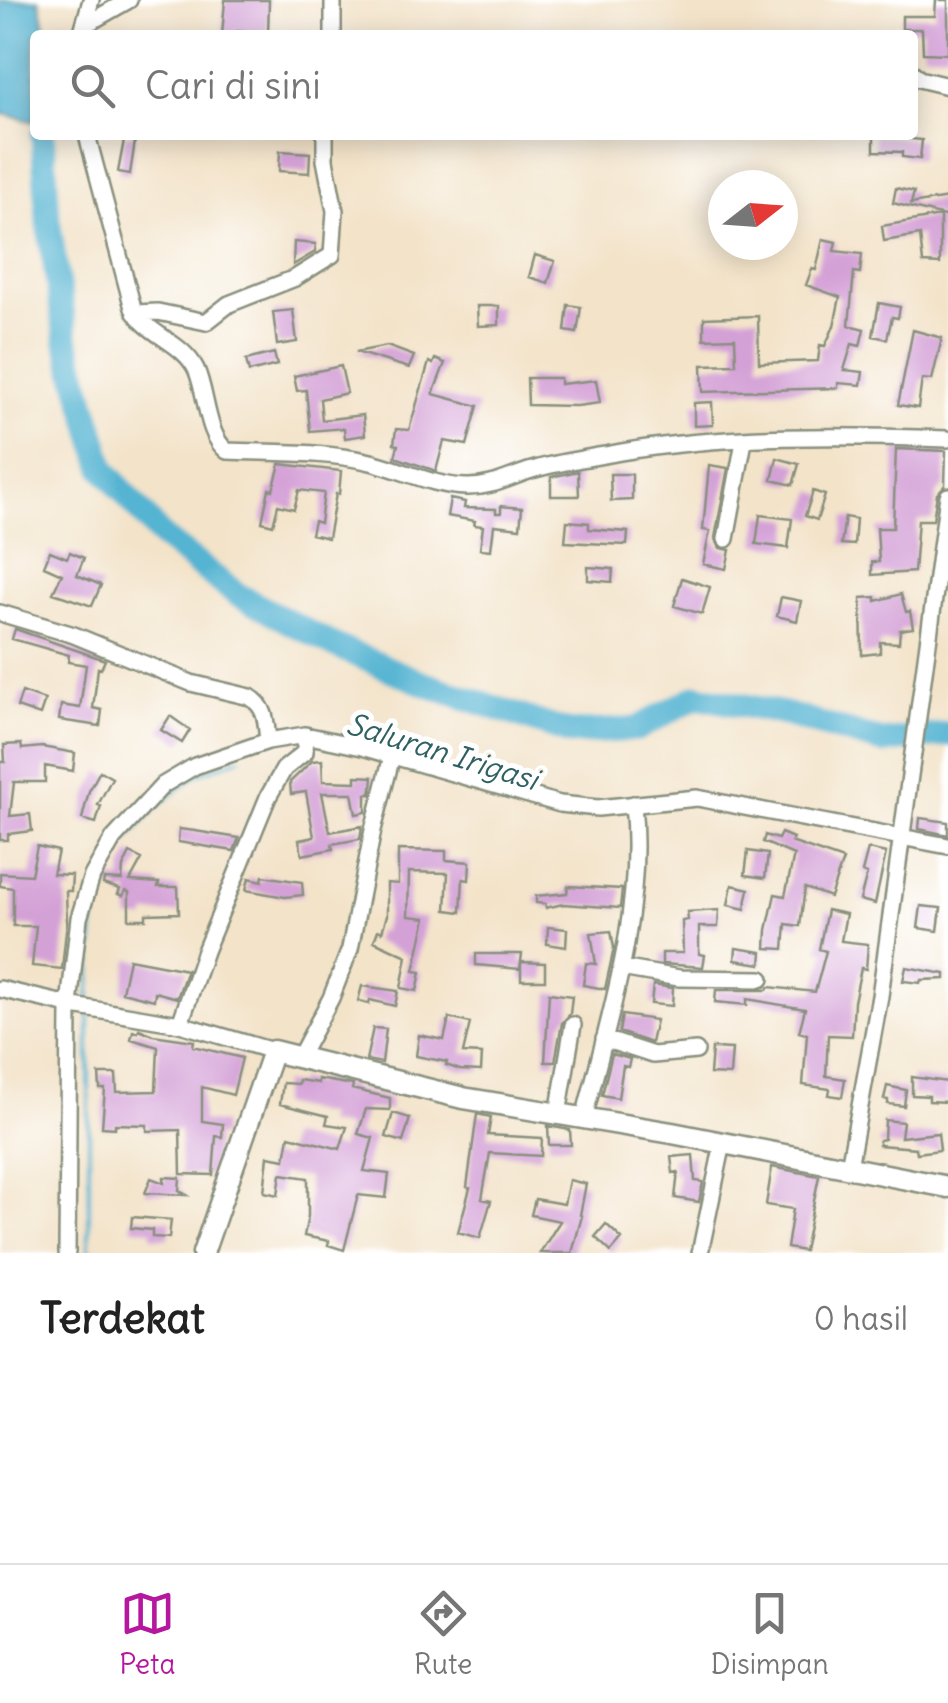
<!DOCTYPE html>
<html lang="id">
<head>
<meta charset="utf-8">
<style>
  body { margin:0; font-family:Delius,sans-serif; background:#f6f6f6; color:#222 }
  .compass { position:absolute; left:708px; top:170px; width:90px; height:90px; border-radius:50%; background:#fff; box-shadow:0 5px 25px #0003; rotate:73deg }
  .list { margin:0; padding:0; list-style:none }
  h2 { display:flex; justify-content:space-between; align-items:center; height:130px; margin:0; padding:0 40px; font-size:42px }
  h2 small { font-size:32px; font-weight:400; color:#767676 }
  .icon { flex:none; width:55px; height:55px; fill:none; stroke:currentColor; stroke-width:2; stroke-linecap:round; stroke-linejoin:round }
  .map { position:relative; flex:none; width:948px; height:1253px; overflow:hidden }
  .search { position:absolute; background:#fff; box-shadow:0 5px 25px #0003; left:30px; right:30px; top:30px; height:110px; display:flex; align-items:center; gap:25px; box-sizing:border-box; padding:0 35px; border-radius:10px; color:#767676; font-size:38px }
  .sheet { height:310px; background:#fff }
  nav { display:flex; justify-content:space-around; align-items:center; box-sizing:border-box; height:140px; border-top:2px solid #e0e0e0; background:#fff; font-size:28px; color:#767676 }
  nav a { display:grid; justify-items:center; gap:5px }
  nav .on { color:#b5179e }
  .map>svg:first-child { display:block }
</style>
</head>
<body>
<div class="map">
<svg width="948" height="1253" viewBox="0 0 948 1253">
  <rect width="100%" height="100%" fill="#fff"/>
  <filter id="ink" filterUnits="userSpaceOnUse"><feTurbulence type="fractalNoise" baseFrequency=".01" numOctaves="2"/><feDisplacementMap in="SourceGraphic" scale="20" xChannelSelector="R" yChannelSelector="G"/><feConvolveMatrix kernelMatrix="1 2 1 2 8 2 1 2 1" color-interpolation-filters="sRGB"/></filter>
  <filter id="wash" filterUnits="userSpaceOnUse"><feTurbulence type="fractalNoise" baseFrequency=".0048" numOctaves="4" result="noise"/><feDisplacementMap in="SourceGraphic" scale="40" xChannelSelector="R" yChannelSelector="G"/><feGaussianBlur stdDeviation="2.25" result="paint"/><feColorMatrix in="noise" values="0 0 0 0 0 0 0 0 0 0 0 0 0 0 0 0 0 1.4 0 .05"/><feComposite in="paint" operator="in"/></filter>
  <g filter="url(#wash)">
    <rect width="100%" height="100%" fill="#f3e3c9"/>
    <path fill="#54b4d2" stroke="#3a7883" stroke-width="2.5" d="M0,0H39L47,35H35V122L0,113Z"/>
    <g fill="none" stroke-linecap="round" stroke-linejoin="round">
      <path stroke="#54b4d2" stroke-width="4" d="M541,806L574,817L595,814
        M89,1005L95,906L118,849L159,805L196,775L240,758
        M89,1015V1253"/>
      <path stroke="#54b4d2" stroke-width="25" d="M43,135L48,219L67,343L104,469L163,538L238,595L335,646L425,684L570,733L637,729L697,696L785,714L883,742L948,734"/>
    </g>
    <g id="blocks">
      <path fill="#d4a1d7" d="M225,0H269L268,34L238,31L237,35H222Z
        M936,0H948V54L923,53L922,29H902V16H935Z
        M125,135H136L130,174L118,172Z
        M874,135L922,140L920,159L902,157V152L874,151Z
        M280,151L310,153L309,173L279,171Z
        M896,188L914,192L911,204L948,198V217L893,203Z
        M940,216V264L923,263L920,235L884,241L882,226Z
        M823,239L836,242L834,251L862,254L860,273L854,272L849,325L864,329L860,346L852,344L844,370L863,372L861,385L838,383V388L703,392L702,365L736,364L735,338L704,339V318L758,316L759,363L818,361L820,345L825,346L834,326L840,297L806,285L812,269L816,270Z
        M294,242L316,244L315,252L293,265Z
        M535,255L555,261L548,283L529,277Z
        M879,303L900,307L898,318L892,317L887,339L873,336Z
        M568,305L581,307L577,333L565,331Z
        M477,306H499V325L478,326Z
        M293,310L297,342L277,345L273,312Z
        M913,330L942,338L932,380L922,379L918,408L898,405Z
        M387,346L414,356L409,368L356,352Z
        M274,353L277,365L249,372L246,360Z
        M435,359L445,363L433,394L478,406L467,445L444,441L436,471L395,457L398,445L394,444L396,429L409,430L429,362L433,364Z
        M341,366L347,393L320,399L322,420L363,415L365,435L345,438L344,428L310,431L306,390L297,391L294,376Z
        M527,378H560V384L596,380L600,403L577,406L528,405Z
        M712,402L713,425L694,426V403Z
        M896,449L946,451L945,485L937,494L933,520H918L914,572L872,575V562H879L877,528H893Z
        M777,458L799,464L793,485L772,480Z
        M280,464L341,471L339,494H336L328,538L311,534L314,521L320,523L324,493L299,490L294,509L278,505L273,525L262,522L269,489L273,490Z
        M709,465L728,468L715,538L720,548L730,550L726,569L703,564L710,531L703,530Z
        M578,471L579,496H551V477Z
        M610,474H632V500L611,501Z
        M813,491L825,495L817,520L805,516Z
        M450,499L465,502L464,508L496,509V513H501V506L522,508L520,528L494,525L491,550L480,549L483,526L474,525L475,521L447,516Z
        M760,515L792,519L788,548L756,544Z
        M845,517L856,519L854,545L841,544Z
        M567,521L589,523V529L628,532L627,545L565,542Z
        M50,551L67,558L70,552L84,558L77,575L101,585L92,606L53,593L62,574L44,566Z
        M588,567L613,569L612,582L588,580Z
        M682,578L710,587L702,614L674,606Z
        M901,594L906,612L910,611L913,628L900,630L899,643L880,642V653L862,655L861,598L876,597V601Z
        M781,597L801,601L797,621L777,616Z
        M15,629L105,660L101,669L98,668L93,708L102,710L100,726L59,720L61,705L80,708L86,665L68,662L69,655L12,639Z
        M22,692L45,700L40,715L17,707Z
        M170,716L190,730L182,743L161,730Z
        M21,744L22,749L42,747L75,753L73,771L45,766V782H14L10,816L30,814L32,831L8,834V840H0V762H5L4,745Z
        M322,760L323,781L356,782V776L373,777L372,788L371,794H366V812L356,814L352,793H322L330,832L362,826L360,839L332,844L333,849L302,855L299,840L314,837L306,792L291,794L290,782L312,761Z
        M100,771L112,778L98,805L101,806L96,823L82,819L89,791Z
        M920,818L948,822V835L919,829Z
        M179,829L195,831L239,838L234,851L178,842Z
        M781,833L793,838L791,842L843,860L830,897L805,888L800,926L786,924L784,949L766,948L767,930L775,894L785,896L794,855L763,842L765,835L778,839Z
        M37,846L58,851L53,874L72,875L71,891H66L67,921L62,969L32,966L36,926H13V888L0,886V873L31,875Z
        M868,849L886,853L875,904L860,900L867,874L862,872Z
        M398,850L446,851V860L470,862L469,880L463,879L461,912L446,910L448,873L409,872L408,916L426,918L414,971L421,972L417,991L401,988L407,956L374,941L378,930L382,932L387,915V883L398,884Z
        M748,851L768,854L765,878L745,875Z
        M130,853L142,859L130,881L159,883L158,887H178L179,913L146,914V919H129V892L125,891L123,896L118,894L120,889L103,884L104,879L122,880L123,867Z
        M263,876L302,882L303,895L285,897L246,890L249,878L262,881Z
        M732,885L749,889L745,909L728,905Z
        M568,886L622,889L620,908L563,904L546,908L545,904L536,903V896L567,893Z
        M921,906L941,908L938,931L918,928Z
        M719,910L718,927H699V954L705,955L703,967L662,964V953H683L682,921L688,920L687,912Z
        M827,910L846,914L841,941L868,944L866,969L861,968L854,1002L852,1036L828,1035L826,1076L845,1079L842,1097L829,1095L830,1089L803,1085L807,1034L799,1032L805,1009L747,999V1005L715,1002L716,990H767L769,987L815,992L826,951L819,949Z
        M548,927L567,929L566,947L547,944Z
        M611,931L614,948L605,989L583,985L586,963L596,964L591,933Z
        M736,948L762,952L761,964L735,960Z
        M476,954H522L520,969L476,965Z
        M129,959L187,970L177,998L155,992L154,1000L122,992Z
        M521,962L545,963V980H521Z
        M906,967L945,974V979L921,980L920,983L903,981Z
        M653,985L673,988L672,1006L651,1004Z
        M362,986L398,991L395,1006L370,1000L369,1004L358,1001Z
        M549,993L572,996L570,1014L562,1023L555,1062H545Z
        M622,1015L656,1020L651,1043L619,1032Z
        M449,1018L470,1023L463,1053L482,1054L481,1071L460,1070L446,1065L447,1062L416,1056L419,1035L444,1040Z
        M373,1028L386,1029L382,1063L366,1060Z
        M139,1029L153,1035L194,1041L193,1046L242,1058L233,1095L202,1087V1121L223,1124L222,1137L216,1136L213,1175L181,1174L180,1130L147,1131V1125L115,1124V1128L102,1127L105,1089H100L99,1074H116L117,1092L156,1091L158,1047L131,1039L133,1031L138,1032Z
        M712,1048L732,1049L730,1075L710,1074Z
        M612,1054L630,1059L628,1067L623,1066L618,1098L602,1095Z
        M912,1077L948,1082L947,1102L929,1101V1096L912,1095Z
        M318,1079L353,1085L352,1089L390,1098V1110L366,1109L358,1134L373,1138L364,1171L389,1174L386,1198L358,1195L344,1250L328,1245L329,1241L304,1236L308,1216V1178L281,1174L278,1195L264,1192L268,1156L285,1159L289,1136L340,1149L347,1127L326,1124L328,1116L280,1104L283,1083L298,1084L299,1080L318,1083Z
        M887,1086L906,1090L904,1106L888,1104V1100L884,1099Z
        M393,1113L410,1118L403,1142L386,1137Z
        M477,1114L491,1117L488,1135L542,1138L541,1156L490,1153L482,1199L491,1201L480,1238L458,1232L470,1188L467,1187Z
        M885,1120L903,1122L901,1137L938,1133L940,1150L917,1153L916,1148L879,1145V1140L884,1139Z
        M548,1126L570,1130L571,1145H549Z
        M693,1155L695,1181L703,1182L699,1202L675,1198L678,1172L673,1173L671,1157Z
        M772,1167L819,1176L804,1251L787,1248L793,1209L766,1205Z
        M164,1177L180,1178L179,1190L187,1195L145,1193L151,1178L164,1183Z
        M569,1180L586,1184L580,1215L582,1216L572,1253H540L560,1221L531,1215L535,1199L564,1204Z
        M132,1217L171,1220L169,1238L152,1237V1230L131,1228Z
        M606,1224L622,1239L611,1252L595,1237Z"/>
    </g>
  </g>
  <g filter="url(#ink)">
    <use href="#blocks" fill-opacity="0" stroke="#89907e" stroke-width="2.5"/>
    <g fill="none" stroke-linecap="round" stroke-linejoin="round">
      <defs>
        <path id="minor" d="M85,25L129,0
          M81,35L91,0
          M333,35V0
          M913,73L919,79L948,86
          M87,135L133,308C146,335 182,341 196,369C207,393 206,435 227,451C274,453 325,451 371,462C403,470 433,486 466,487C494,488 514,474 539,468C566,461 594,457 621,452C728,434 841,435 948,439
          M135,313L158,312L206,322L229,304L295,278L332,255L335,211L325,160V135
          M726,539L744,441
          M0,613L74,635L191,683L250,697C267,707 266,724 268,741
          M621,968L679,978L761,979
          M0,989L73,1006L180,1024L273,1051
          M180,1024L205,951L268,797L284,769L305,752V735
          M604,1039L653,1055L696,1051
          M299,1058L331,998L350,949L373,830L392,756
          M558,1114L573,1025
          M584,1118C610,1016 644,910 633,804
          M849,1167L880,996L948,496
          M67,1253L69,1005L79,918L92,876L113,839L163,785L195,766L268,741L305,735L362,747L560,804L598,808L697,798L948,846
          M700,1253L723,1143"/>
        <path id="tertiary" d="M203,1253L273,1051L463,1098L672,1133L948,1187"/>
      </defs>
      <use href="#minor" stroke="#89907e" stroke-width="20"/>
      <use href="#tertiary" stroke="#89907e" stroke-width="25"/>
      <use href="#minor" stroke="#fff" stroke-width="15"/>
      <use href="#tertiary" stroke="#fff" stroke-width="20"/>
    </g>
  </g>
  <g text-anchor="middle" stroke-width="10" stroke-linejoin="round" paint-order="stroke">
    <g font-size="30" font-style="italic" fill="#2f6163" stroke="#fff">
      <text transform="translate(442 752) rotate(17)" y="10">Saluran Irigasi</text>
    </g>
  </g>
</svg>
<svg class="compass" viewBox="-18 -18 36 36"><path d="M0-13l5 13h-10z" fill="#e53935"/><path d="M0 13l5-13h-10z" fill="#767676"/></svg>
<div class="search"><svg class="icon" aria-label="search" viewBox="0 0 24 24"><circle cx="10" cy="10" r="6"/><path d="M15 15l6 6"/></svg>Cari di sini</div>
</div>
<section class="sheet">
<h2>Terdekat<small>0 hasil</small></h2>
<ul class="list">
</ul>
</section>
<nav>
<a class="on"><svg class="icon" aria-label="map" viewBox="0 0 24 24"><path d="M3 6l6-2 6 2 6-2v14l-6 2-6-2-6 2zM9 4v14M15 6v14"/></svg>Peta</a>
<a><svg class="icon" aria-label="directions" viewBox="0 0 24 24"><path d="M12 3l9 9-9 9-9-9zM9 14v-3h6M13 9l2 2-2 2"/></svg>Rute</a>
<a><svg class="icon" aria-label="saved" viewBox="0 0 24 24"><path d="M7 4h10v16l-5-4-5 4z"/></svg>Disimpan</a>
</nav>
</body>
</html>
